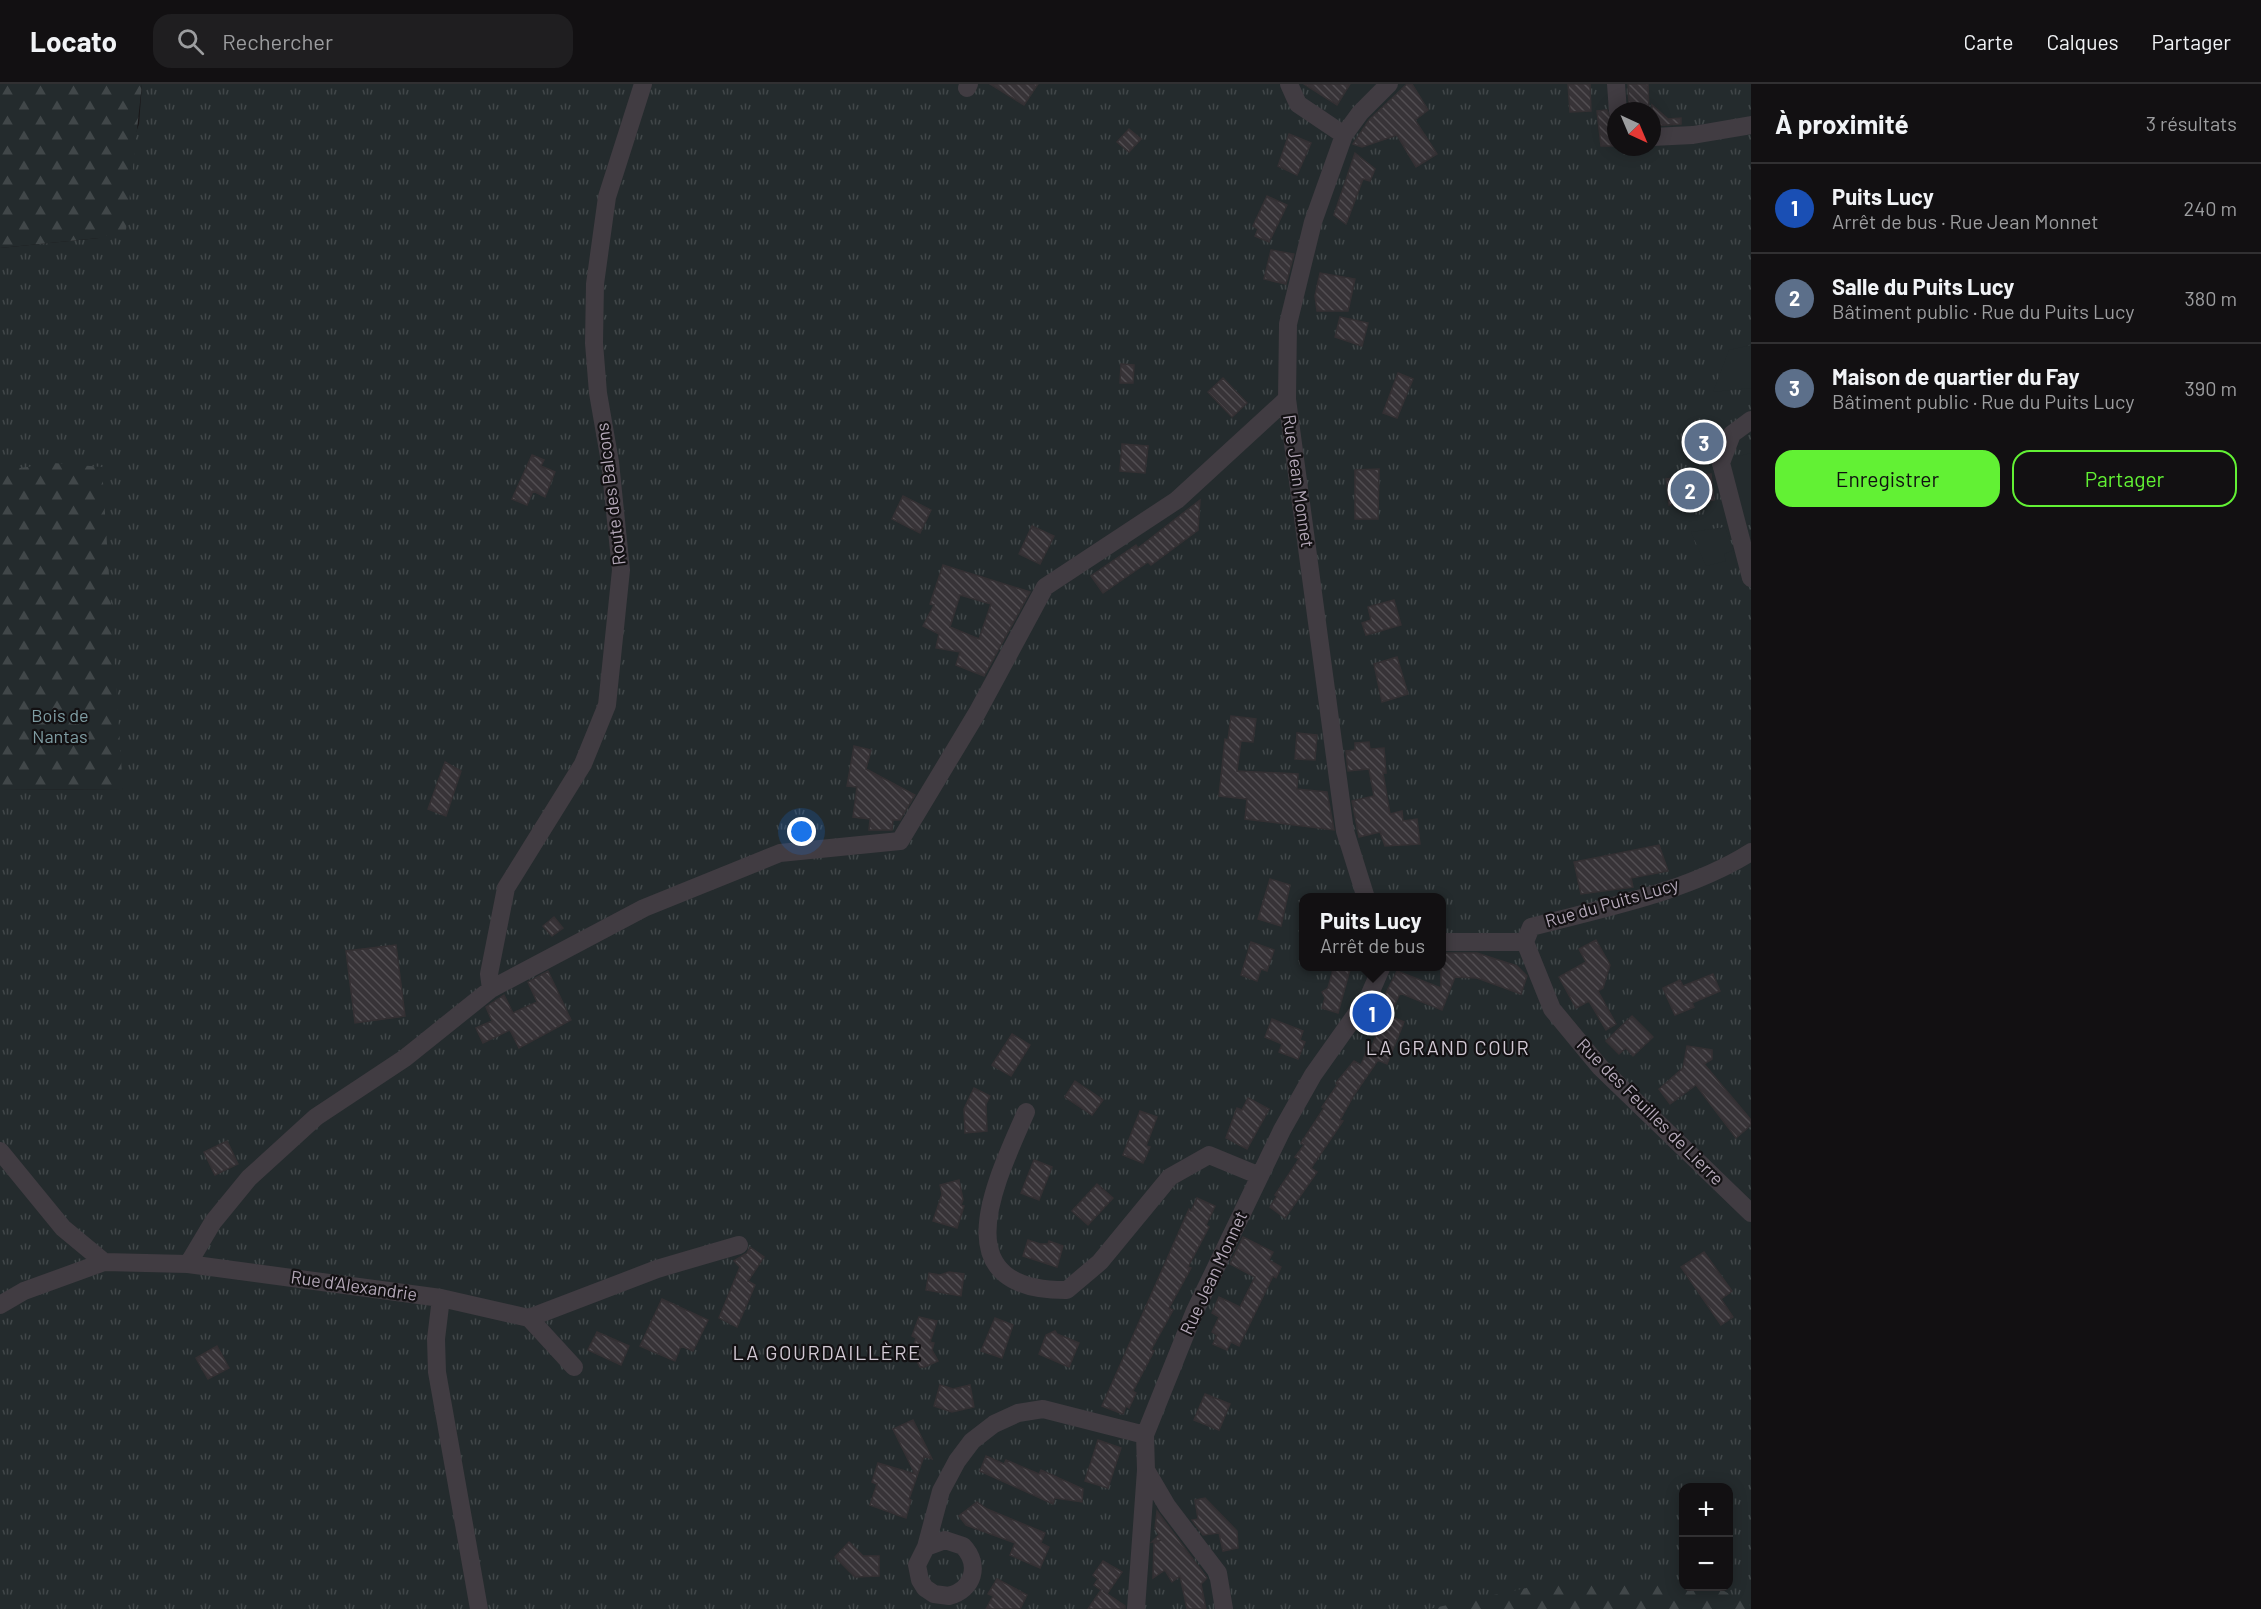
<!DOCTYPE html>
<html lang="fr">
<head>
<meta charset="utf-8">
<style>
  body { margin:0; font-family:Barlow,sans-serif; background:#1f1e20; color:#f1f3f6 }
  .controls { position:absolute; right:18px; bottom:18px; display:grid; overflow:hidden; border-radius:12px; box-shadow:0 3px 15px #0003 }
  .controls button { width:54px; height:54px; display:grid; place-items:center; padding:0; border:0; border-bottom:2px solid #313032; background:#121012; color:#f1f3f6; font:30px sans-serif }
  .compass { position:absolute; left:1607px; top:18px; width:54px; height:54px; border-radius:50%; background:#121012; box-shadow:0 3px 15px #0003; rotate:136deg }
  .you { position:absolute; left:802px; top:748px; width:21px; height:21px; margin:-15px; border:4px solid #fff; border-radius:50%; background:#1a73e8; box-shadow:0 0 0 9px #1a73e833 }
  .badge { display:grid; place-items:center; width:39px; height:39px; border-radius:50%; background:#62f134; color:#fff; font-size:20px; font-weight:700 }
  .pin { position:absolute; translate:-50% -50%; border:3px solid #fff; box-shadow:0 2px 6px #0006 }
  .popup { position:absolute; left:1299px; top:809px; width:147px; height:78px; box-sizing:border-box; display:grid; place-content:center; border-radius:12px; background:#121012; filter:drop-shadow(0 2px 4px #0005); font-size:20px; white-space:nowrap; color:#9c9d9f }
  .popup b { font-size:22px; color:#f1f3f6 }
  .popup::after { content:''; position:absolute; left:50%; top:100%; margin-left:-12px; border:12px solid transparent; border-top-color:#121012 }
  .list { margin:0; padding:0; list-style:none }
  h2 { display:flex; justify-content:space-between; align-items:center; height:78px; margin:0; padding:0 24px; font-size:26px }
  h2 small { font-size:20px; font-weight:400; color:#9c9d9f }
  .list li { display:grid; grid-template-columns:39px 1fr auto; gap:18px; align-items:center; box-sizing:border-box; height:90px; padding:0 24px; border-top:2px solid #313032 }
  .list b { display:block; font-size:22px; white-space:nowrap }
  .list p { margin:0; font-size:20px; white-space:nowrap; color:#9c9d9f }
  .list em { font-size:20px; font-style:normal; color:#9c9d9f }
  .actions { display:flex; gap:12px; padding:18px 24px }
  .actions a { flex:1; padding:14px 0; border:2px solid #62f134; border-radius:18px; text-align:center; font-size:21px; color:#62f134 }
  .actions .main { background:#62f134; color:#111 }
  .icon { flex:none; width:33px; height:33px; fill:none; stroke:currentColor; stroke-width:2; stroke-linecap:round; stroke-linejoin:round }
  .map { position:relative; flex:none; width:1751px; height:1525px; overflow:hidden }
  header { display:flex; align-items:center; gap:36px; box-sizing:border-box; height:84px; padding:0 30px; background:#121012; border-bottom:2px solid #313032 }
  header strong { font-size:28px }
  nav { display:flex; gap:33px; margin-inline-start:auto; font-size:21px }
  .search { width:420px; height:54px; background:#1f1e20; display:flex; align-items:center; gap:15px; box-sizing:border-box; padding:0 21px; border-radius:18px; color:#9c9d9f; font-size:22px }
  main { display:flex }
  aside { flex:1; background:#121012 }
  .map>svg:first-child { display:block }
</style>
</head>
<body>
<header>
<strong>Locato</strong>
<div class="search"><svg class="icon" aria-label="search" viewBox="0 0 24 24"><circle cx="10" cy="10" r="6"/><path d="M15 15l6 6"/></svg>Rechercher</div>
<nav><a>Carte</a><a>Calques</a><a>Partager</a></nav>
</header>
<main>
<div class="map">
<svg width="1751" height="1525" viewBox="0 0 1751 1525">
  <defs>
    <pattern id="grass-tufts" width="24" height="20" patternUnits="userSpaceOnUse" patternTransform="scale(1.5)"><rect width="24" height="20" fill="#242b2d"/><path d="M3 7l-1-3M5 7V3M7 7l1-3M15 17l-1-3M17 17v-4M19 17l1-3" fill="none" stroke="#414749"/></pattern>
    <pattern id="forest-firs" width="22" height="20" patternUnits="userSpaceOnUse" patternTransform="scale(1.5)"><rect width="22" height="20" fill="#242b2d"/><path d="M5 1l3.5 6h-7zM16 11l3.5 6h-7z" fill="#414749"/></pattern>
    <pattern id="building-back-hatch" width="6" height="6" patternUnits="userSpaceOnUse" patternTransform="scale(1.5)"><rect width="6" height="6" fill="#373337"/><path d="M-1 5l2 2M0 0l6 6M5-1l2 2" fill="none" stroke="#524e52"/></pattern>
  </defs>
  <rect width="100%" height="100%" fill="#181618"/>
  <path fill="url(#grass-tufts)" fill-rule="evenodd" d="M142,0H1751V1525H0V705L123,706L3,387H0V164L99,154L139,40ZM1616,27H1652V63H1616ZM1303,814H1441V882H1303ZM1684,1404H1728V1502H1684Z"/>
  <path fill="url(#forest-firs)" d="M0,0H142L126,146L99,154L0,164Z
    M54,379L102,383L123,706L0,705V387Z
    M1683,1497L1684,1502L1717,1503L1751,1522V1525H1429L1540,1501Z"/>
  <path fill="#242b2d" d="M1751,261V304L1713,308L1729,266Z
    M1751,369V440L1745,441L1729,381L1731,374Z
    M1725,443L1734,466L1724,470L1726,477L1706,482L1691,448Z"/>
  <path fill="url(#building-back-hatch)" stroke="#343033" stroke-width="1.5" fill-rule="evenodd" d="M990,0H1038L1024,21Z
    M1304,0H1350L1337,21Z
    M1407,0H1412L1428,26L1415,36L1437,70L1416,83L1397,51L1362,63L1353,60L1369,36Z
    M1568,0H1590L1591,27L1570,28Z
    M1628,0H1648L1649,27H1629Z
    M1652,21L1668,35L1681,34V40L1652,42Z
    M1607,26L1613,37L1615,62H1601L1597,27Z
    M1129,45L1141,55L1129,68L1117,58Z
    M1289,50L1311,59L1297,91L1278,82Z
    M1355,69L1375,85L1370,97L1363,95L1346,140L1334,131Z
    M1267,112L1287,121L1269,158L1255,152L1258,145L1253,142Z
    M1271,166L1294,170L1286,200L1264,195Z
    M1320,189L1355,195L1348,227H1317L1315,212Z
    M1340,233L1368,239L1362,262L1335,253Z
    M1121,280L1134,281L1133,299H1120Z
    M1398,289L1413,295L1397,334L1383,329Z
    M1223,294L1247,319L1232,333L1208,308Z
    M1695,337L1721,348L1710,377L1683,366Z
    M1122,360L1148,362L1145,389L1120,387Z
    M532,371L544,376L541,382L555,388L545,413L533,407L527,421L512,415Z
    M1379,385L1378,435H1355V386Z
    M1711,390L1714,416L1669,421L1666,395Z
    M903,412L931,426L920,449L892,435Z
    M1200,416L1198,446L1151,481L1148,478L1103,509L1091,492L1136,461L1138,464Z
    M1032,442L1054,452L1040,480L1019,470Z
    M943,481L1030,508L984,592L956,581L960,568L936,564L939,550L923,542L934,521L930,520ZM960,511L991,520L979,555L950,543Z
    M1394,516L1401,541L1366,551L1362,539L1371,536L1368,523Z
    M1397,573L1408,610L1382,618L1374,580Z
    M1231,632L1256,635L1253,658L1241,657L1237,687L1298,690L1297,705L1327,708L1334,746L1245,735L1247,715L1219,712L1225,655L1228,656Z
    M1297,649L1317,651L1315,676L1295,675Z
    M1369,658L1370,665L1384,664L1386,689H1383L1390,730L1402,727L1403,737L1417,735L1420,760L1385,762L1380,748L1359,753L1352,717L1374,712L1369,685L1348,687L1346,667L1355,666V659Z
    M854,662L871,666L866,685L915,711L900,736H893L892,746H869L870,735L853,733L857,703L847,702Z
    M445,678L461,687L446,732L428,725Z
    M1659,761L1668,787L1631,794L1633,803L1581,810L1574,778Z
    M1270,795L1290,801L1281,842L1258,835Z
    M554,833L563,844L552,852L543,842Z
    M1596,856L1610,881L1603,904L1598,907L1616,940L1606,946L1589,917L1576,924L1559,893L1586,878L1579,865Z
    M1251,858L1274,866L1267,887L1261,885L1257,897L1241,891Z
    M396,861L405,932L355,939L346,867Z
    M1441,869H1477L1517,882L1527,892L1521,910L1477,894L1455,893L1442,926L1400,909L1390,932L1404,938L1387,980L1378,976L1354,1011L1340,1036L1343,1037L1311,1084L1317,1088L1285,1134L1270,1123L1277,1112L1275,1111L1299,1075L1295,1073L1304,1061L1301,1059L1324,1024L1322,1023L1338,1000L1336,999L1354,977L1361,981L1369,961L1372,962L1384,930L1377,927L1397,887L1441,904Z
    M1334,882H1351L1338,929L1322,924L1325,914L1322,908L1328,904Z
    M548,887L571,936L519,964L510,946L483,959L476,944L492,937L486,923L504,911L513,929L537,918L528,898Z
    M1713,890L1720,907L1692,919L1694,923L1675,931L1663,904L1680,896L1683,902Z
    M1632,932L1653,953L1633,972L1626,964L1619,970L1606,957Z
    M1272,935L1303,947L1300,956L1305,958L1298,975L1279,968L1282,960L1265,953Z
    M1012,950L1030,961L1011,992L992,981Z
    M1687,962L1712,966V975L1704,980L1751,1036V1041L1736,1054L1696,1001L1670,1020L1659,1005L1683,984Z
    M1075,997L1103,1016L1092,1031L1065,1013Z
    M974,1004L990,1012L986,1020L987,1047L965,1049L964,1025Z
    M1248,1014L1269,1025L1247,1065L1226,1054L1237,1024L1242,1026Z
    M1140,1027L1157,1033L1146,1062L1150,1063L1143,1079L1123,1071Z
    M227,1057L238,1080L215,1091L204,1068Z
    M1034,1076L1052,1083L1039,1116L1021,1109Z
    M959,1096L963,1116L961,1121L964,1122L957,1144L933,1137L942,1110L940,1101Z
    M1097,1100L1113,1114L1088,1141L1072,1127Z
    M1197,1114L1215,1122L1206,1141L1209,1143L1188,1183L1191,1184L1169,1224L1173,1226L1151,1266L1154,1267L1133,1307L1136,1309L1129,1324L1126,1322L1123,1330L1102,1322L1189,1125L1191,1127Z
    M1243,1153L1273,1168L1269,1176L1281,1183L1276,1194L1273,1192L1239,1262L1231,1258L1227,1266L1213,1260L1217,1251L1212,1248L1219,1233L1212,1229L1219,1213L1240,1223L1255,1193L1230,1180Z
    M1028,1156L1040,1160H1048L1049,1157L1063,1162L1057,1183L1023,1172Z
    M750,1163L764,1173L748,1197L755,1201L737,1243L719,1234L740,1183L734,1177L747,1169Z
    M1704,1168L1732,1207L1721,1215L1733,1233L1721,1241L1681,1183Z
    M949,1188L964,1190L961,1212L926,1206L929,1189L940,1191Z
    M662,1215L708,1236L693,1267L681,1262L675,1277L640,1262Z
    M919,1233L937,1237L930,1258L934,1259L932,1266L938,1277L925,1283H920L912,1267L916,1254L912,1252Z
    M995,1234L1013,1241L1002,1274L981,1267Z
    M1055,1247L1057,1250L1079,1259L1069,1283L1039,1270L1046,1251Z
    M597,1248L629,1262L621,1281L588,1266Z
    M217,1262L229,1284L208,1295L196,1274Z
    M940,1301L953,1305L970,1301L974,1323L952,1328L934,1322Z
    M1205,1310L1230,1320L1219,1346L1194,1336Z
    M913,1336L932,1375L924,1372L909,1415L911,1416L906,1434L870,1421L877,1400L872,1398L878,1379L915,1390L893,1345Z
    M1098,1356L1121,1364L1108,1404L1085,1397Z
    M986,1372L1004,1380L1006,1376L1039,1390L1041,1386L1083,1405L1082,1418L1055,1414L1053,1420L980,1387Z
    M1205,1414L1237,1447L1238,1464L1223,1467L1219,1449L1203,1451L1192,1436L1198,1435L1195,1416Z
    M977,1418L987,1425L1045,1449L1041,1459L1049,1463L1040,1484L1010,1471L1015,1459L966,1441L959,1432Z
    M1157,1427L1207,1494L1201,1500L1206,1525H1187L1180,1492L1172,1498L1165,1486L1153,1494L1154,1459L1161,1456L1152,1458L1159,1451L1155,1444Z
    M849,1458L863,1472H879V1492L855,1493L835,1473Z
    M1103,1477L1122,1488L1107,1510L1103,1507L1125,1522V1525H1088L1101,1506L1094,1501L1098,1495L1093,1491Z
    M997,1495L1027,1511L1020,1525H986L993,1512L988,1510Z"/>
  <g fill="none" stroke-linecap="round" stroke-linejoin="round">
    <path stroke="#413c42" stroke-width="18" d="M1289,0L1298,20L1344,51
      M1616,0L1618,27
      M967,4L969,0
      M1652,53L1693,51L1751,41
      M1751,336L1732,350L1721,379L1751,494
      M1366,814L1345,747L1287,315L1288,240L1313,138L1344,51L1360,29L1389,0
      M1441,858H1525
      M1525,858L1552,925L1600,983L1751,1129
      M1525,858L1531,843C1603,824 1688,808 1751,768
      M491,905L489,890L506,804L583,680L607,621L621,486L610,378L598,309L594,259L595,200L607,113L643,0
      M1026,1028C996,1097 940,1207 1067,1206L1100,1178L1170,1093L1209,1071L1260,1092
      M0,1067L63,1144L104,1178L188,1180L441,1214L529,1234L574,1283
      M188,1180L213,1138L249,1094L316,1033L405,974L491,905L644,824L780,769L900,757L977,629L1045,503L1177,416L1287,315
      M441,1214L436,1255L437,1288L479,1525
      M0,1221L24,1207L104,1178
      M529,1234L657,1185L739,1161
      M1146,1386L1167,1422L1218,1489L1224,1525
      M926,1463L945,1456L963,1462C981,1481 973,1506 949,1512L934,1510L925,1504L920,1496L917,1481L926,1463L941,1407L957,1377L972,1357L994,1340L1018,1329L1043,1325L1145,1351
      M1136,1525L1146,1386L1145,1351L1194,1229L1282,1046L1313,991L1369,912L1382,882"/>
  </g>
  <g text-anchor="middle" stroke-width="4.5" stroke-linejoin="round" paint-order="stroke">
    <g font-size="18" fill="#b4a8b8" stroke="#131113">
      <text transform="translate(1298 397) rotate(82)" y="6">Rue Jean Monnet</text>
      <text transform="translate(611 410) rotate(-97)" y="6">Route des Balcons</text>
      <text transform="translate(1612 819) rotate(-16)" y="6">Rue du Puits Lucy</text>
      <text transform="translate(1650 1028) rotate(45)" y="6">Rue des Feuilles de Lierre</text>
      <text transform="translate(1214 1189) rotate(-65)" y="6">Rue Jean Monnet</text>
      <text transform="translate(354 1202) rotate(8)" y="6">Rue d’Alexandrie</text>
    </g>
    <g font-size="18" fill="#7f9da3" stroke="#131113">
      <text x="60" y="638">Bois de<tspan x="60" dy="21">Nantas</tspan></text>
    </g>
    <g font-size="20" letter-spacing="1.5" fill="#d2c9d4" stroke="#131113">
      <text x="1448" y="971">LA GRAND COUR</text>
      <text x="827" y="1276">LA GOURDAILLÈRE</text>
    </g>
  </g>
</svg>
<div class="controls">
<button>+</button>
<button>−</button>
</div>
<svg class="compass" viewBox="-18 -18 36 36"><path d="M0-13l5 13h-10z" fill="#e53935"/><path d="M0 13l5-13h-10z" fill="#9c9d9f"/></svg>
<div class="you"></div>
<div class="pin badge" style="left:1372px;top:929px;background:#1a4fb4">1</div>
<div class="popup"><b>Puits Lucy</b>Arrêt de bus</div>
<div class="pin badge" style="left:1690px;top:406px;background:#5c6f8a">2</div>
<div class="pin badge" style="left:1704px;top:358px;background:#5c6f8a">3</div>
</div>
<aside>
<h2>À proximité<small>3 résultats</small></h2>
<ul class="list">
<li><span class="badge" style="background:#1a4fb4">1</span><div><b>Puits Lucy</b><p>Arrêt de bus · Rue Jean Monnet</p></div><em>240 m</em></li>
<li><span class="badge" style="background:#5c6f8a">2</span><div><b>Salle du Puits Lucy</b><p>Bâtiment public · Rue du Puits Lucy</p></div><em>380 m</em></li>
<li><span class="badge" style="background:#5c6f8a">3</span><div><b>Maison de quartier du Fay</b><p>Bâtiment public · Rue du Puits Lucy</p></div><em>390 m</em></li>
</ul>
<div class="actions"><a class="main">Enregistrer</a><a>Partager</a></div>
</aside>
</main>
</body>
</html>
